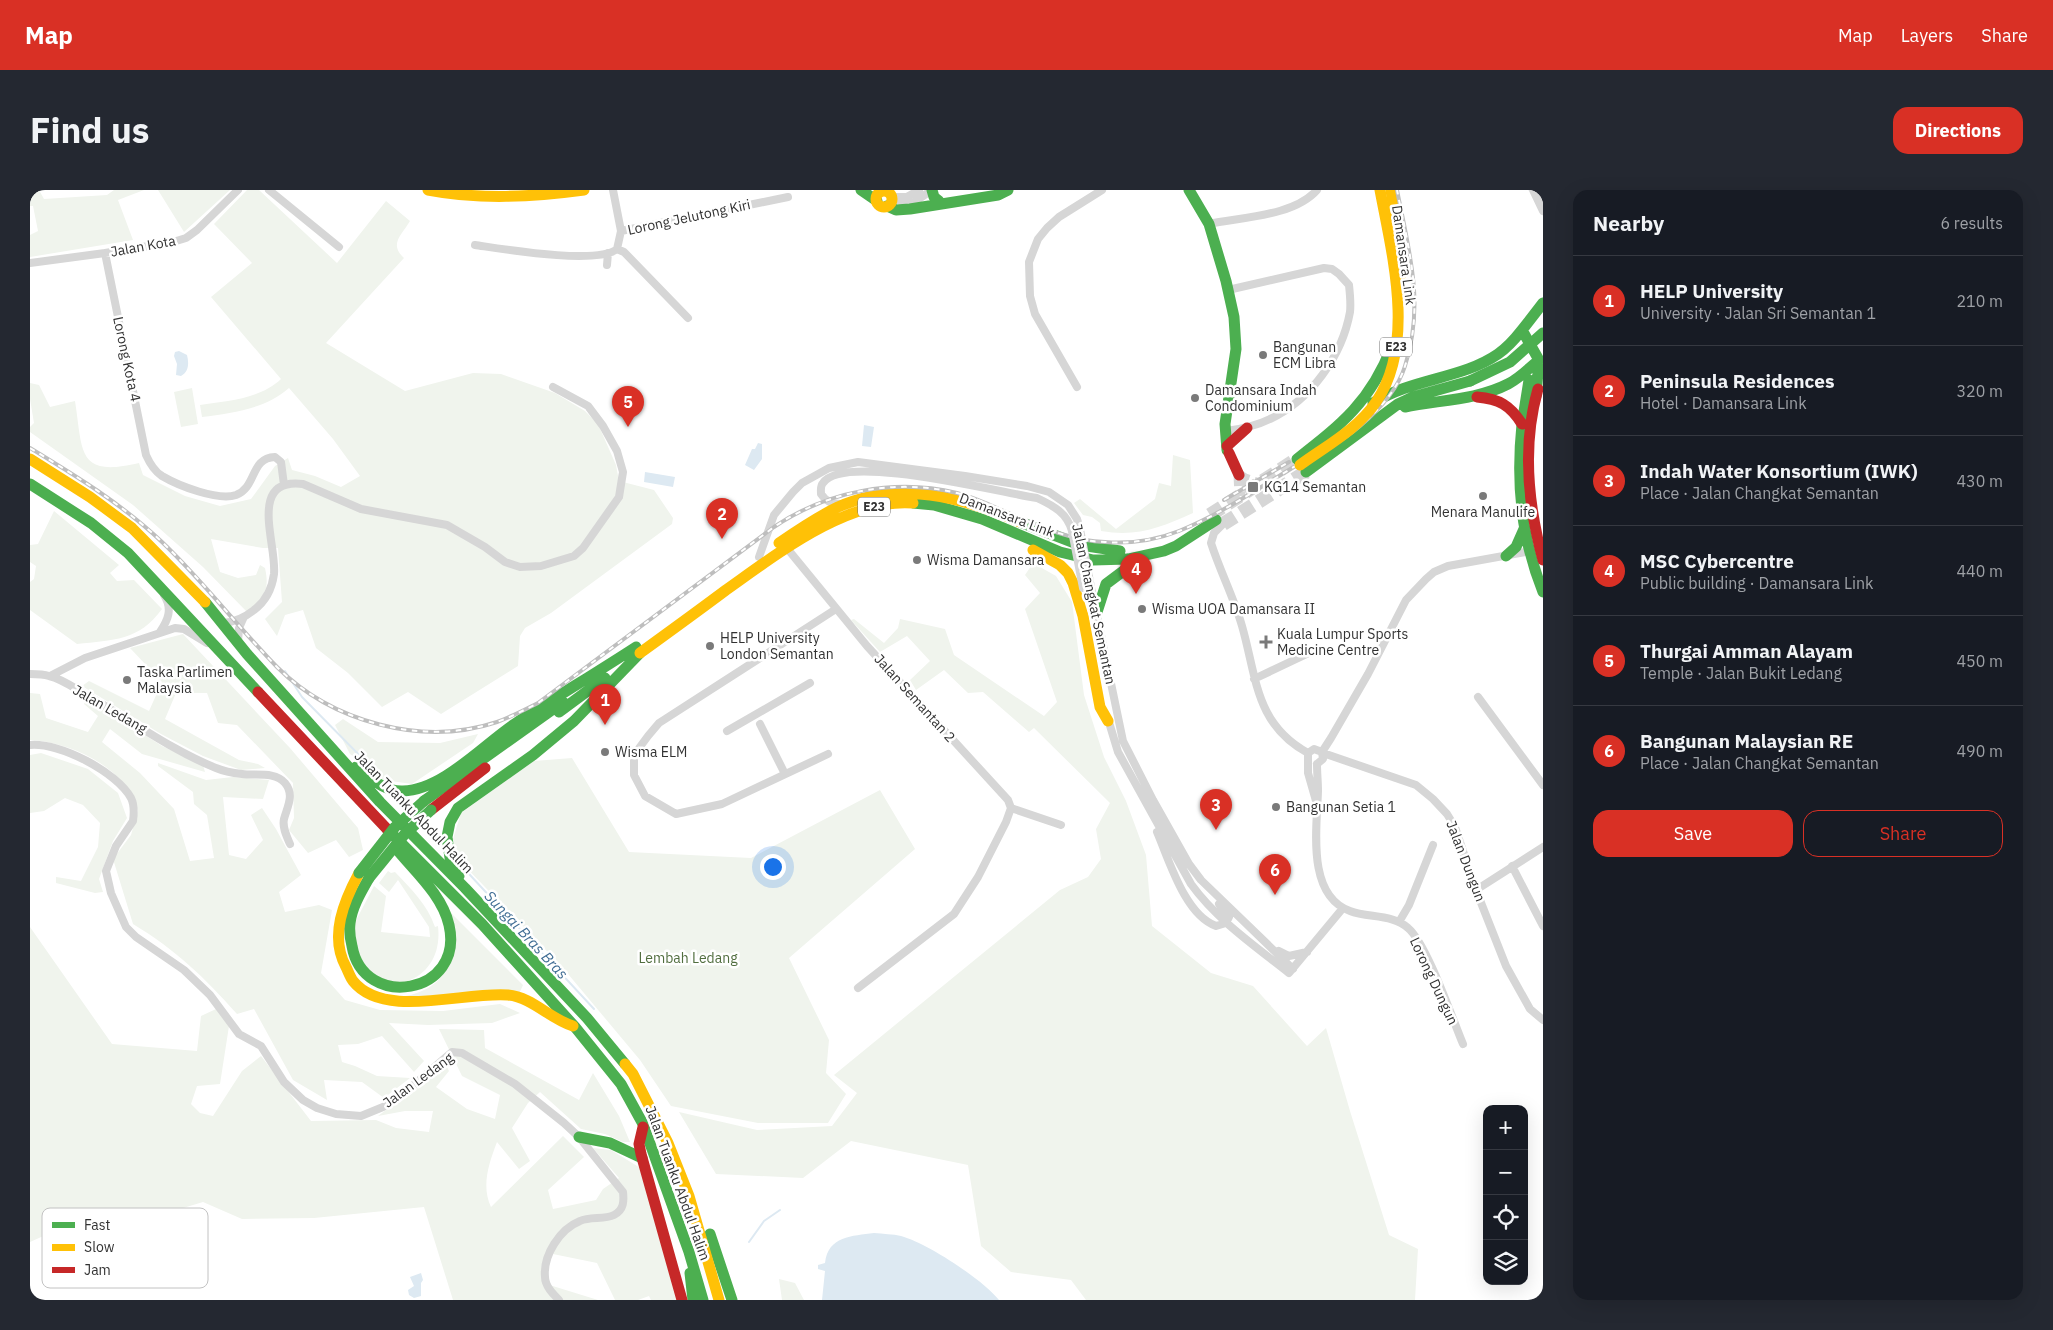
<!DOCTYPE html>
<html lang="en">
<head>
<meta charset="utf-8">
<style>
  body { margin:0; font-family:"IBM Plex Sans",sans-serif; background:#242831; color:#f1f3f6 }
  .controls { position:absolute; right:15px; bottom:15px; display:grid; overflow:hidden; border-radius:10px; box-shadow:0 5px 20px #0002 }
  .controls button { width:45px; height:45px; display:grid; place-items:center; padding:0; border:0; border-bottom:1px solid #363941; background:#171b24; color:#f1f3f6; font:25px sans-serif }
  .you { position:absolute; left:742px; top:676px; width:18px; height:18px; margin:-12px; border:4px solid #fff; border-radius:50%; background:#1a73e8; box-shadow:0 0 0 8px #1a73e833 }
  .badge { display:grid; place-items:center; width:32px; height:32px; border-radius:50%; background:#d93025; color:#fff; font-size:16px; font-weight:700 }
  .pin { position:absolute; translate:-50% -41px; filter:drop-shadow(0 1px 2px #0008) }
  .pin::after { content:''; position:absolute; top:26px; width:18px; height:15px; background:inherit; clip-path:polygon(0 0,100% 0,50% 100%) }
  .list { margin:0; padding:0; list-style:none }
  h2 { display:flex; justify-content:space-between; align-items:center; height:65px; margin:0; padding:0 20px; font-size:21px }
  h2 small { font-size:16px; font-weight:400; color:#9ea1a6 }
  .list li { display:grid; grid-template-columns:32px 1fr auto; gap:15px; align-items:center; box-sizing:border-box; height:90px; padding:0 20px; border-top:1px solid #363941 }
  .list b { display:block; font-size:19px; white-space:nowrap }
  .list p { margin:0; font-size:16px; white-space:nowrap; color:#9ea1a6 }
  .list em { font-size:16px; font-style:normal; color:#9ea1a6 }
  .actions { display:flex; gap:10px; padding:15px 20px }
  .actions a { flex:1; padding:11px 0; border:1px solid #d93025; border-radius:15px; text-align:center; font-size:18px; color:#d93025 }
  .actions .main { background:#d93025; color:#fff }
  .icon { flex:none; width:28px; height:28px; fill:none; stroke:currentColor; stroke-width:2; stroke-linecap:round; stroke-linejoin:round }
  .map { position:relative; flex:none; width:1513px; height:1110px; overflow:hidden; border-radius:15px }
  header { display:flex; align-items:center; gap:30px; box-sizing:border-box; height:70px; padding:0 25px; background:#d93025; color:#fff }
  header strong { font-size:24px }
  nav { display:flex; gap:28px; margin-inline-start:auto; font-size:18px }
  .intro { display:flex; align-items:center; justify-content:space-between; box-sizing:border-box; height:120px; padding:0 30px }
  h1 { margin:0; font-size:35px }
  .button { padding:12px 22px; border-radius:15px; background:#d93025; color:#fff; font-size:18px; font-weight:700 }
  main { display:flex; gap:30px; padding:0 30px }
  aside { flex:1; background:#171b24; border-radius:15px; box-shadow:0 5px 20px #0002 }
  .map>svg:first-child { display:block }
</style>
</head>
<body>
<header>
<strong>Map</strong>
<nav><a>Map</a><a>Layers</a><a>Share</a></nav>
</header>
<div class="intro"><h1>Find us</h1><a class="button">Directions</a></div>
<main>
<div class="map">
<svg width="1513" height="1110" viewBox="0 0 1513 1110">
  <rect width="100%" height="100%" fill="#fff"/>
  <path fill="#f0f4ed" d="M0,0H9L14,9L77,5L84,0H114L88,10L103,50L0,67V45L8,41L3,16H0Z
    M128,0H200L154,42Z
    M217,0H229L307,73L356,11L380,31C371,46 359,54 374,68L296,153L375,201L443,183L471,184L525,203L555,221L568,234L586,275L589,291L624,300L643,328L642,334L521,423L495,438L490,446L488,476L411,524L378,502L352,517L318,483L286,458L273,420L255,425L247,446L235,429L252,412L248,358H233L181,349L190,382L208,388L226,385L230,375L235,378C240,401 234,407 217,422L173,377L103,315L0,242V237L4,233L0,209V193L9,195L20,217L45,211C53,261 46,288 109,273L113,285L155,306L190,316L221,309L245,276L258,268L262,280L285,286L311,297L330,286L303,249L259,198C235,219 203,223 172,227L170,215C197,211 230,209 251,189L181,107L222,73L184,34Z
    M162,198L168,234L151,237L144,202Z
    M1143,265L1160,270L1163,323C1130,338 1107,347 1071,341L1070,333L1062,327L1053,325L1044,313L1050,309L1086,339L1125,309L1129,293L1141,296Z
    M24,321L89,375L80,383L87,391L104,390L132,419C109,451 83,450 47,454L0,420V392L4,389L6,376L0,372V355L8,354Z
    M1003,373L1026,386L1042,412L1054,505L1074,567L1096,611L1116,665L1122,736L1181,783L1223,796L1277,856L1296,838L1320,921L1359,1045L1388,1059L1385,1110H1056L1041,1090L981,1082L951,1056L938,975L821,951L773,988L686,984L649,922L727,940L802,936L827,903L804,885L1030,700L1058,687L1071,669L1066,639L1080,613L1004,538L999,542L953,502L938,503L914,480L886,500L880,490L900,471L877,446L850,462L821,430L824,429L854,453L868,438L870,429L915,439L924,465L1014,526L1027,512L995,419L1010,403L995,385Z
    M153,444L260,558L328,638L333,660L319,667L306,650L278,663L259,640L264,628L263,593L207,535L188,533L177,503H146L135,529L209,570L228,574L235,578L211,580L173,566L131,544L52,496L59,491L119,521L132,492L100,458Z
    M0,503L10,504L16,528L58,542L68,526L54,514L57,508L132,556L173,575L175,582L112,564L80,539L72,552L110,583L144,619L160,671L184,668L177,625L164,614L163,602L128,576V573L176,590L203,587L239,590L233,609L193,607L199,665L216,669L233,650L221,625L232,618L246,639L271,685L249,702L255,722L289,715L302,720L291,783L315,810L350,820L413,821L470,814L490,823L462,833L398,835L359,833L394,871L384,882L352,846L328,854L308,855L312,872L325,876L347,886L380,888L354,908L332,892L294,890L297,910L263,890L224,819L207,824C174,787 146,760 103,734L83,669L101,645L108,621C105,613 102,603 96,596C73,568 35,552 0,550Z
    M313,529L348,552L410,553L448,544L443,553L382,594L354,590L320,564L305,535Z
    M11,563L58,579L88,603L97,628L83,651L69,689L73,702L65,703L26,693V687L51,691L68,657L70,633L53,615L35,608L14,621L0,623V565Z
    M542,568L599,662L721,668L850,600L885,659L759,768L799,850L796,883L816,904L798,933H728L641,916L610,870L533,778L428,669L423,649L431,623L504,571Z
    M358,681L361,683L365,682C381,699 397,714 405,737L408,736C411,762 400,784 375,792C368,794 358,795 351,793C343,789 333,780 326,774L323,736L344,696L356,706L351,742L400,747L399,737L368,690L359,702L349,693Z
    M418,720L493,795L489,804L379,809L371,807C390,804 411,795 418,775C422,767 418,731 418,720Z
    M0,737L82,854L167,861L171,826L186,819L199,836L190,894L167,896L161,914L170,923L183,926L212,881L231,866L281,931L346,930L366,938L399,942L403,921H375L348,926L416,875L419,881L406,897L437,919L465,929L470,905L432,886L409,839L454,840L455,858L549,910L563,883L589,926L600,952H593L575,944L551,939L510,902L498,913L482,938L500,971L489,979L467,952C459,973 451,996 461,1017L533,946L554,967L518,1000L523,1019L566,1010L573,999L589,988L563,958L581,960L612,979L646,1110H621L619,1106L608,1110H585L567,1073L518,1063L513,1093L568,1110H423L394,1017L284,1028L212,1029L173,1012L120,1028L38,1035L0,1052Z
    M749,1089L765,1093L774,1110H752Z"/>
  <path fill="#dde9f2" d="M149,161L157,165C159,173 159,182 151,186L146,185L147,174L144,166L145,162Z
    M834,235L844,237L841,257L832,256Z
    M728,253L732,254V269L724,280L715,275L722,259H725Z
    M615,282L645,287L643,297L614,292Z
    M844,1043C853,1044 863,1044 871,1046C897,1053 952,1089 969,1110H792L795,1081L788,1079V1075L795,1073C798,1046 822,1046 844,1043Z
    M391,1083L393,1090L391,1093V1106L384,1108L379,1105L378,1100L384,1096L380,1087Z"/>
  <g fill="none" stroke-linecap="round" stroke-linejoin="round">
    <path stroke="#dde9f2" stroke-width="2" d="M255,481L272,507L341,577
      M428,672L564,819
      M719,1052L734,1031L750,1020"/>
    <path stroke="#d6d6d6" stroke-width="11" stroke-dasharray="11 5.5" stroke-linecap="butt" d="M1209,285L1215,289L1229,294
      M1209,285L1210,306"/>
    <path stroke="#d6d6d6" stroke-width="14" stroke-dasharray="14 7" stroke-linecap="butt" d="M1180,325L1267,269
      M1193,334L1276,282"/>
    <path stroke="#d6d6d6" stroke-width="8" d="M239,0L309,57
      M583,0L591,41L587,59
      M851,0V2
      M857,0L858,2
      M1503,0L1513,21
      M1512,0L1513,4
      M866,7H877L889,0
      M862,9L883,13L902,0
      M1179,34C1213,27 1264,26 1287,0
      M591,41L758,7
      M445,55C473,59 567,75 587,59
      M587,59L594,62L658,128
      M75,63L116,265C120,274 124,281 132,286C149,296 188,311 206,305C227,297 220,268 245,267L251,272L254,295
      M0,73L75,63L143,52L156,48L167,40L208,0
      M577,75L578,63
      M1047,197L1005,124L1000,106L999,72L1008,49L1017,38L1029,27L1072,0
      M1196,241C1211,239 1226,236 1240,229C1281,210 1312,166 1320,122C1321,113 1320,104 1319,95L1309,84L1302,79L1294,78L1198,100
      M811,314C801,314 796,311 791,304C791,300 790,296 793,293C814,262 972,303 1007,308C1024,316 1037,323 1042,341
      M1193,334L1184,343L1181,353C1190,381 1204,408 1212,436C1227,488 1225,534 1278,563
      M756,357L837,456L978,610L981,618L1031,635
      M729,367L744,325L763,302L772,293L799,278L828,272L935,286L997,296L1019,302L1038,315L1047,329L1050,339
      M1061,397L1093,551L1123,610L1159,674L1171,690L1263,779
      M193,433C205,432 214,428 224,420C236,411 242,399 244,384C247,354 217,287 273,294L331,319L417,335L455,357L475,372L490,377L511,376L544,366L553,358L589,307L593,282L587,261L573,236L558,216L523,197
      M130,442C138,430 143,419 134,405
      M208,452L209,438L213,429
      M0,484C6,484 13,484 19,486C33,489 47,500 60,507C101,530 141,560 186,578C193,581 203,583 212,584C225,586 245,581 255,593C265,605 257,617 254,629C252,637 257,647 260,654
      M20,486L55,468L145,438L154,439L177,453
      M1224,489L1281,462
      M1448,507L1513,595
      M1078,529L1088,562L1161,694C1187,730 1225,756 1259,783L1313,718
      M730,534L755,584
      M697,541L780,493
      M0,555C29,552 87,582 101,608C104,614 104,624 103,631L86,656L76,681L81,703L96,737L106,747L154,780L180,805L209,844L231,856L254,892L273,910L287,918L306,924L331,926L353,917L380,898L422,862L432,863L485,894L534,933L549,947L593,1002C594,1011 594,1020 584,1025C574,1030 560,1026 550,1031C530,1039 513,1065 515,1087C515,1096 523,1104 529,1110
      M1292,562L1301,548L1338,484L1376,410L1396,389L1404,382L1418,376L1501,361
      M1278,563V583L1286,611
      M1278,563L1284,559L1292,562L1293,569L1287,574
      M1293,563L1386,595L1403,609L1417,624L1425,637L1446,700L1476,776L1500,819L1513,830
      M798,564L692,614L646,624L615,606L604,585V565L618,546L629,533L806,419
      M1287,574C1287,583 1288,592 1288,601C1287,637 1276,705 1320,721C1338,728 1363,724 1378,738C1397,754 1422,828 1433,854
      M1127,642C1139,670 1155,725 1186,736L1196,733L1199,727L1189,714
      M1482,676L1513,736
      M1446,700L1513,657
      M1369,732L1379,715L1403,655
      M1249,761L1259,766L1277,762
      M828,798L924,724L948,687L976,632L981,618"/>
    <path stroke="#4caf50" stroke-width="11" d="M831,0L847,11
      M902,0L904,7L909,11
      M1159,0L1179,34L1196,91L1204,127L1206,159L1195,234L1197,260
      M857,16L866,20L880,19L968,5L978,0
      M1492,140L1513,113
      M1343,213C1383,188 1432,189 1468,164C1477,158 1485,149 1492,140L1509,170L1506,206
      M1375,217C1409,210 1447,210 1478,194C1490,188 1499,178 1509,170
      M1492,234C1486,293 1491,347 1513,402
      M1492,234L1499,190
      M1267,269C1312,234 1341,211 1362,156
      M1276,282L1368,214L1383,207L1440,191
      M0,294L61,333L98,363L228,502
      M883,313L904,315L952,329L1030,362L1063,370L1098,369L1134,361L1146,356L1186,330
      M990,332L1050,355L1090,361
      M1476,366L1486,357L1494,339
      M175,412L217,464L350,612L435,698L557,828L595,874
      M1067,422L1076,394L1112,367
      M529,522L575,488
      M326,577C340,587 354,602 373,601C413,600 454,554 486,533C526,507 566,483 606,457
      M394,611L533,512
      M357,639L452,734L545,837L591,894L613,934L659,1062L673,1110
      M429,686L420,668L417,647L420,632L428,618L503,565L544,531L610,463
      M339,688C331,702 322,717 320,733C319,741 320,748 322,756C333,821 435,805 419,735C412,704 383,680 365,657
      M549,947L580,953L612,968
      M680,1044L702,1110
      M660,1083L663,1110"/>
    <path stroke="#ffc107" stroke-width="11" d="M398,0C450,10 502,7 554,0
      M1361,0L1369,56L1370,93
      M846 9a8 8 0 1 1 16 0a8 8 0 1 1-16 0Z
      M0,269L60,307L102,338L175,412
      M749,353C768,340 787,327 808,317C869,290 932,307 990,332
      M1003,360L1030,375L1038,383L1043,393L1053,426L1070,517L1078,531
      M610,463C639,442 668,421 696,400C747,364 818,308 883,313
      M329,683C314,711 299,746 316,777C318,781 320,787 323,791C354,830 435,801 478,805C502,807 520,829 543,836
      M595,874L603,884L638,953L659,1006L689,1110"/>
    <path stroke="#c62828" stroke-width="11" d="M1508,199C1492,255 1498,315 1513,370
      M1447,207C1469,209 1480,215 1492,234
      M1197,256L1217,238
      M1199,263L1209,285
      M228,502L357,639
      M401,620L455,578
      M613,937L609,954L611,964L652,1110"/>
    <defs>
      <path id="rail" d="M0,258C46,286 92,314 132,352C173,391 207,436 247,477C302,532 392,557 467,532C481,527 494,520 508,513L744,337C797,301 865,288 927,303C942,307 956,313 969,319C1003,333 1038,351 1075,352C1100,354 1126,350 1149,341C1189,325 1226,300 1262,278C1285,265 1310,253 1330,236C1349,220 1368,199 1375,176C1395,114 1379,61 1367,0
        M1194,310L1259,272"/>
    </defs>
    <use href="#rail" stroke="#bebebe" stroke-width="4"/>
    <use href="#rail" stroke="#fff" stroke-width="2" stroke-dasharray="5.5" stroke-linecap="butt"/>
    <path stroke="#d6d6d6" stroke-width="8" d="M1050,339L1061,397
      M1042,341L1053,398"/>
    <path stroke="#4caf50" stroke-width="11" d="M1440,191L1480,172L1513,143
      M329,683L365,637L394,611
      M339,688L374,645L401,620"/>
    <path stroke="#ffc107" stroke-width="11" d="M1270,275C1296,256 1328,239 1346,212C1386,154 1362,64 1350,0"/>
  </g>
  <g fill="#7a7a7a" stroke="#fff" stroke-width="2">
    <circle cx="1233" cy="165" r="5"/>
    <circle cx="1165" cy="208" r="5"/>
    <rect x="1217" y="291" width="12" height="12" rx="2.5"/>
    <circle cx="1453" cy="306" r="5"/>
    <circle cx="887" cy="370" r="5"/>
    <circle cx="1112" cy="419" r="5"/>
    <path d="M1233.5 444.5h5v5h5v5h-5v5h-5v-5h-5v-5h5z"/>
    <circle cx="680" cy="456" r="5"/>
    <circle cx="97" cy="490" r="5"/>
    <circle cx="575" cy="562" r="5"/>
    <circle cx="1246" cy="617" r="5"/>
  </g>
  <g text-anchor="middle" stroke-width="5" stroke-linejoin="round" paint-order="stroke">
    <g fill="#fff" stroke="#707070" stroke-width="1">
      <rect x="1350" y="147.5" width="32" height="19" rx="4"/>
      <rect x="828" y="307.5" width="32" height="19" rx="4"/>
    </g>
    <g font-size="12" font-weight="bold" fill="#323232">
      <text x="1366" y="161">E23</text>
      <text x="844" y="321">E23</text>
    </g>
    <g font-size="14" fill="#323232" stroke="#fff">
      <text transform="translate(659 27) rotate(-12)" y="5">Lorong Jelutong Kiri</text>
      <text transform="translate(113 56) rotate(-10)" y="5">Jalan Kota</text>
      <text transform="translate(1374 65) rotate(82)" y="5">Damansara Link</text>
      <text transform="translate(97 169) rotate(78)" y="5">Lorong Kota 4</text>
      <text transform="translate(977 325) rotate(21)" y="5">Damansara Link</text>
      <text transform="translate(1064 414) rotate(78)" y="5">Jalan Changkat Semantan</text>
      <text transform="translate(885 508) rotate(48)" y="5">Jalan Semantan 2</text>
      <text transform="translate(80 519) rotate(30)" y="5">Jalan Ledang</text>
      <text transform="translate(384 622) rotate(46)" y="5">Jalan Tuanku Abdul Halim</text>
      <text transform="translate(1436 671) rotate(69)" y="5">Jalan Dungun</text>
      <text transform="translate(1404 791) rotate(65)" y="5">Lorong Dungun</text>
      <text transform="translate(388 890) rotate(-36)" y="5">Jalan Ledang</text>
      <text transform="translate(648 993) rotate(70)" y="5">Jalan Tuanku Abdul Halim</text>
    </g>
    <g font-size="14" fill="#323232" stroke="#fff" text-anchor="start">
      <text x="1243" y="162">Bangunan<tspan x="1243" dy="16">ECM Libra</tspan></text>
      <text x="1175" y="205">Damansara Indah<tspan x="1175" dy="16">Condominium</tspan></text>
      <text x="1234" y="302">KG14 Semantan</text>
      <text x="1453" y="327" text-anchor="middle">Menara Manulife</text>
      <text x="897" y="375">Wisma Damansara</text>
      <text x="1122" y="424">Wisma UOA Damansara II</text>
      <text x="1247" y="449">Kuala Lumpur Sports<tspan x="1247" dy="16">Medicine Centre</tspan></text>
      <text x="690" y="453">HELP University<tspan x="690" dy="16">London Semantan</tspan></text>
      <text x="107" y="487">Taska Parlimen<tspan x="107" dy="16">Malaysia</tspan></text>
      <text x="585" y="567">Wisma ELM</text>
      <text x="1256" y="622">Bangunan Setia 1</text>
    </g>
    <g font-size="14" fill="#516e3f" stroke="#fff">
      <text x="658" y="773">Lembah Ledang</text>
    </g>
    <g font-size="15" font-style="italic" fill="#406d94" stroke="#fff">
      <text transform="translate(496 745) rotate(47)" y="5">Sungai Bras Bras</text>
    </g>
  </g>
  <rect x="12" y="1018" width="166" height="80" rx="8" fill="#fff" stroke="#c2c2c2" stroke-width="1"/>
  <rect x="22" y="1032" width="23" height="6" fill="#4caf50"/>
  <rect x="22" y="1054" width="23" height="7" fill="#ffc107"/>
  <rect x="22" y="1077" width="23" height="6" fill="#c62828"/>
  <g font-size="14" fill="#323232">
    <text x="54" y="1040">Fast</text>
    <text x="54" y="1062">Slow</text>
    <text x="54" y="1085">Jam</text>
  </g>
</svg>
<div class="controls">
<button>+</button>
<button>−</button>
<button><svg class="icon" aria-label="locate" viewBox="0 0 24 24"><circle cx="12" cy="12" r="6"/><path d="M12 2v4M12 18v4M2 12h4M18 12h4"/></svg></button>
<button><svg class="icon" aria-label="layers" viewBox="0 0 24 24"><path d="M12 4l9 5-9 5-9-5zM3 14l9 5 9-5"/></svg></button>
</div>
<div class="you"></div>
<div class="pin badge" style="left:575px;top:535px">1</div>
<div class="pin badge" style="left:692px;top:349px">2</div>
<div class="pin badge" style="left:1186px;top:640px">3</div>
<div class="pin badge" style="left:1106px;top:404px">4</div>
<div class="pin badge" style="left:598px;top:237px">5</div>
<div class="pin badge" style="left:1245px;top:705px">6</div>
</div>
<aside>
<h2>Nearby<small>6 results</small></h2>
<ul class="list">
<li><span class="badge">1</span><div><b>HELP University</b><p>University · Jalan Sri Semantan 1</p></div><em>210 m</em></li>
<li><span class="badge">2</span><div><b>Peninsula Residences</b><p>Hotel · Damansara Link</p></div><em>320 m</em></li>
<li><span class="badge">3</span><div><b>Indah Water Konsortium (IWK)</b><p>Place · Jalan Changkat Semantan</p></div><em>430 m</em></li>
<li><span class="badge">4</span><div><b>MSC Cybercentre</b><p>Public building · Damansara Link</p></div><em>440 m</em></li>
<li><span class="badge">5</span><div><b>Thurgai Amman Alayam</b><p>Temple · Jalan Bukit Ledang</p></div><em>450 m</em></li>
<li><span class="badge">6</span><div><b>Bangunan Malaysian RE</b><p>Place · Jalan Changkat Semantan</p></div><em>490 m</em></li>
</ul>
<div class="actions"><a class="main">Save</a><a>Share</a></div>
</aside>
</main>
</body>
</html>
